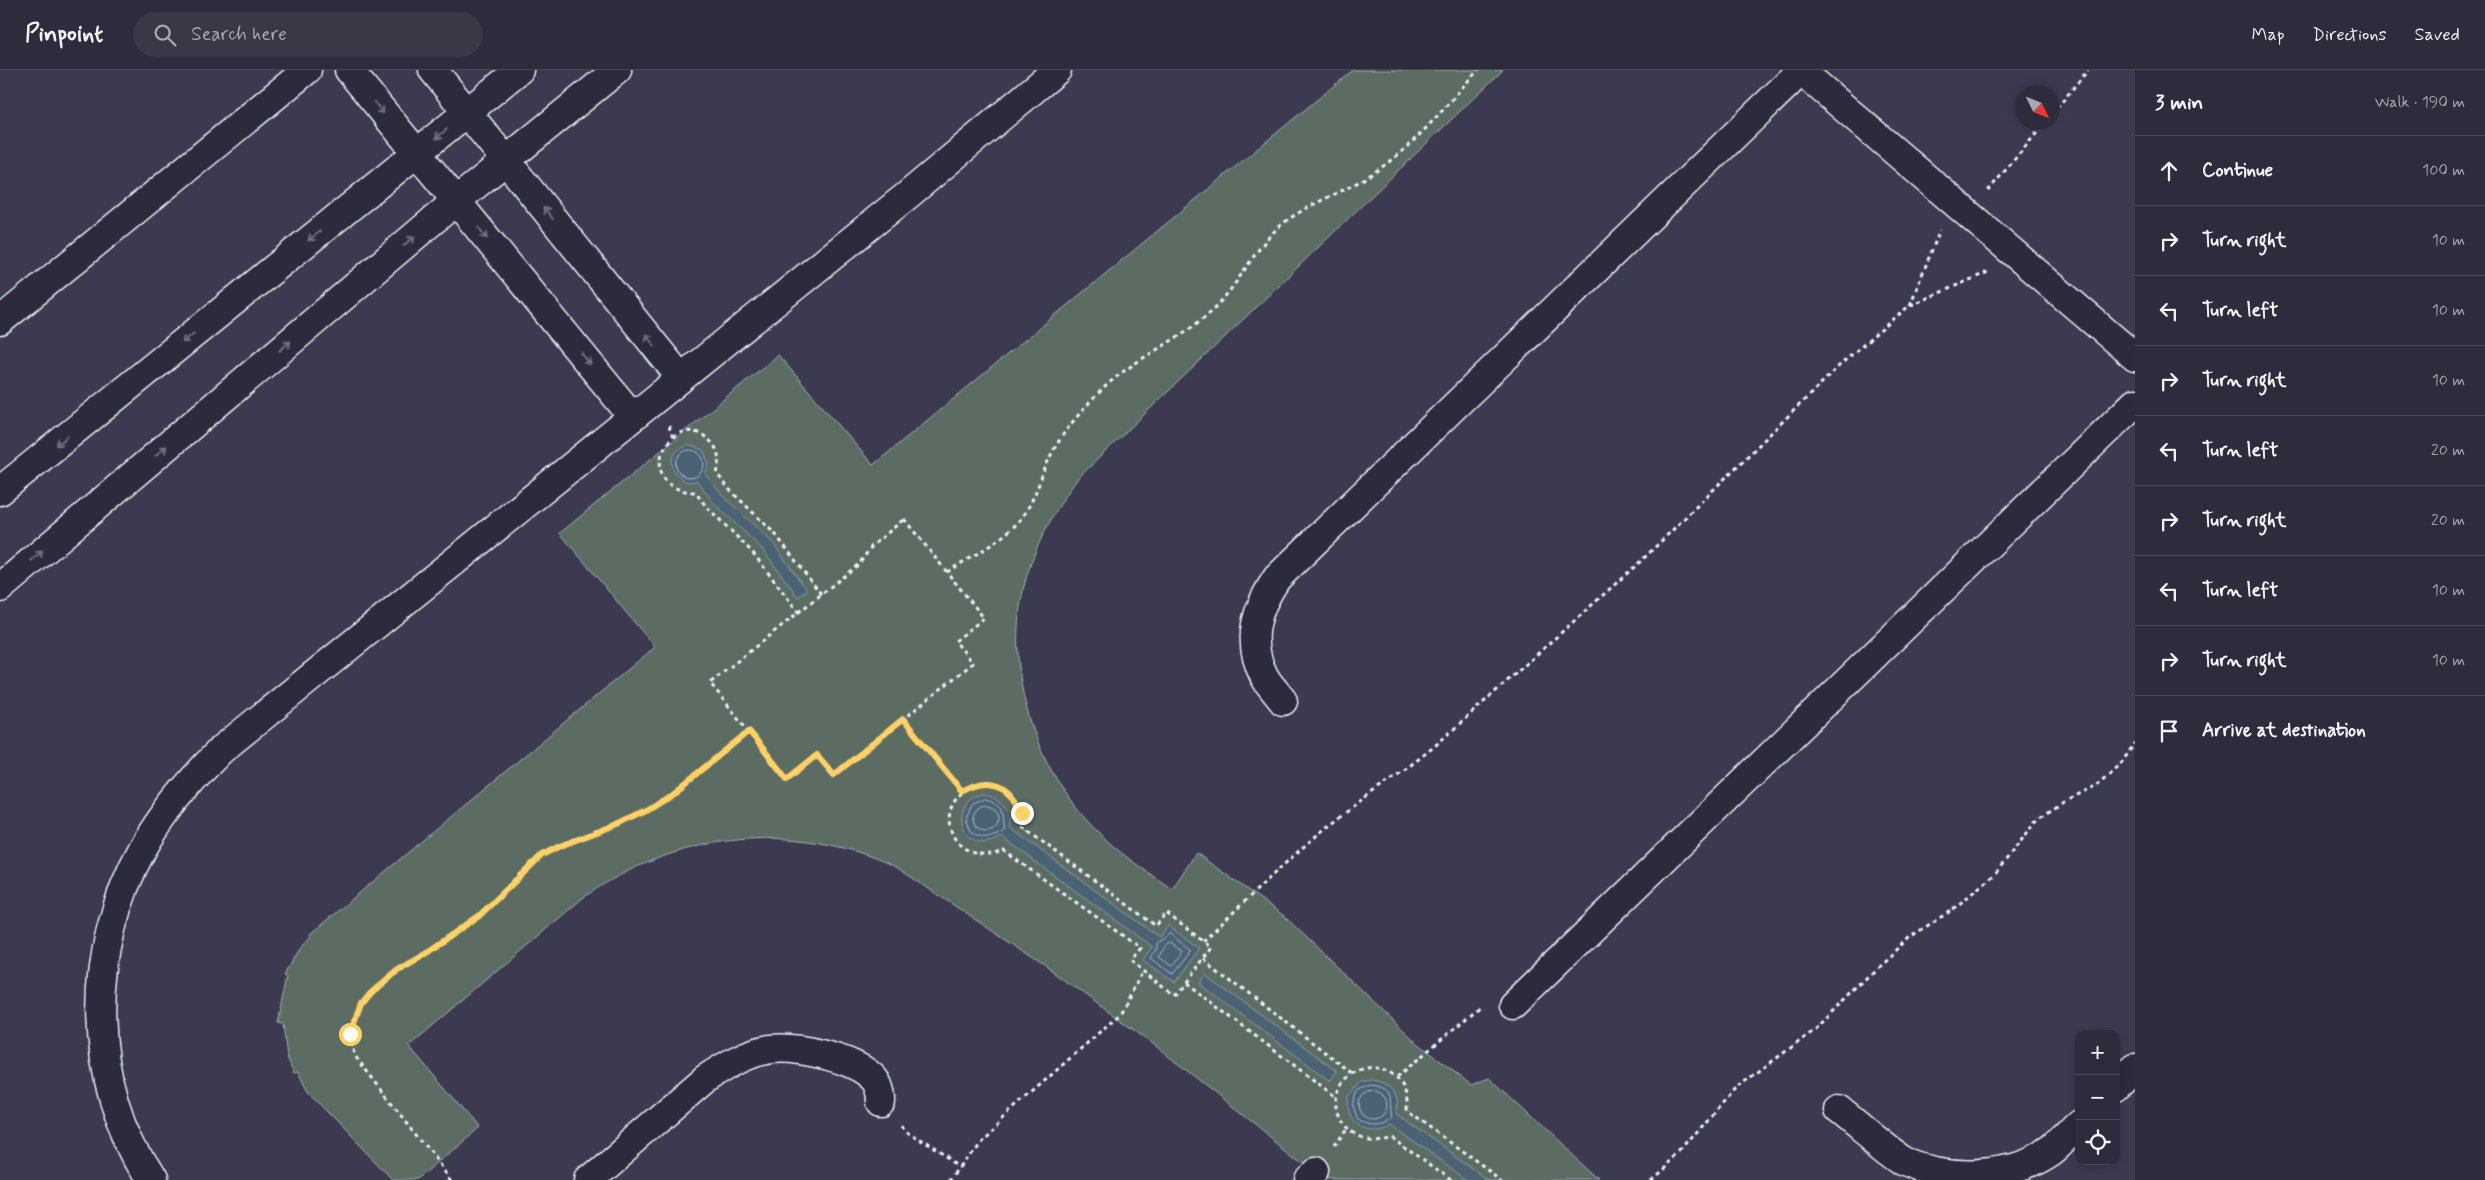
<!DOCTYPE html>
<html lang="en">
<head>
<meta charset="utf-8">
<style>
  body { margin:0; font-family:Mynerve,sans-serif; background:#393847; color:#f1f3f6 }
  .controls { position:absolute; right:15px; bottom:15px; display:grid; overflow:hidden; border-radius:10px; box-shadow:0 2px 8px #0003 }
  .controls button { width:45px; height:45px; display:grid; place-items:center; padding:0; border:0; border-bottom:1px solid #484856; background:#2d2c3c; color:#f1f3f6; font:25px sans-serif }
  .compass { position:absolute; left:2015px; top:15px; width:45px; height:45px; border-radius:50%; background:#2d2c3c; box-shadow:0 2px 8px #0003; rotate:133deg }
  .stop { position:absolute; width:15px; height:15px; margin:-11px; border:4px solid #ffd166; border-radius:50%; background:#fff }
  .stop.end { background:#ffd166; border-color:#fff; box-shadow:0 1px 5px #0008 }
  .list { margin:0; padding:0; list-style:none }
  h2 { display:flex; justify-content:space-between; align-items:center; height:65px; margin:0; padding:0 20px; font-size:21px }
  h2 small { font-size:16px; font-weight:400; color:#a7a7af }
  .list li { display:grid; grid-template-columns:32px 1fr auto; gap:15px; align-items:center; box-sizing:border-box; height:70px; padding:0 20px; border-top:1px solid #484856 }
  .list b { display:block; font-size:19px; white-space:nowrap }
  .list em { font-size:16px; font-style:normal; color:#a7a7af }
  .icon { flex:none; width:28px; height:28px; fill:none; stroke:currentColor; stroke-width:2; stroke-linecap:round; stroke-linejoin:round }
  .map { position:relative; flex:none; width:2135px; height:1110px; overflow:hidden }
  header { display:flex; align-items:center; gap:30px; box-sizing:border-box; height:70px; padding:0 25px; background:#2d2c3c; border-bottom:1px solid #484856 }
  header strong { font-size:24px }
  nav { display:flex; gap:28px; margin-inline-start:auto; font-size:18px }
  .search { width:350px; height:45px; background:#393847; display:flex; align-items:center; gap:12px; box-sizing:border-box; padding:0 18px; border-radius:28px; color:#a7a7af; font-size:19px }
  main { display:flex }
  aside { flex:1; background:#2d2c3c }
  .map>svg:first-child { display:block }
</style>
</head>
<body>
<header>
<strong>Pinpoint</strong>
<div class="search"><svg class="icon" aria-label="search" viewBox="0 0 24 24"><circle cx="10" cy="10" r="6"/><path d="M15 15l6 6"/></svg>Search here</div>
<nav><a>Map</a><a>Directions</a><a>Saved</a></nav>
</header>
<main>
<div class="map">
<svg width="2135" height="1110" viewBox="0 0 2135 1110">
  <rect width="100%" height="100%" fill="#3c3a50"/>
  <filter id="ink" filterUnits="userSpaceOnUse"><feTurbulence type="fractalNoise" baseFrequency=".02" numOctaves="2"/><feDisplacementMap in="SourceGraphic" scale="10" xChannelSelector="R" yChannelSelector="G"/><feConvolveMatrix kernelMatrix="1 2 1 2 8 2 1 2 1" color-interpolation-filters="sRGB"/></filter>
  <g filter="url(#ink)">
    <path fill="#5c6c63" stroke="#a2aeae" d="M1353,0H1503L1078,408C1056,438 1038,469 1027,505C1001,592 1031,694 1094,758C1117,782 1144,800 1172,819L1196,783L1284,846L1414,970L1471,1015L1489,1008L1599,1110H1326L1153,974L1048,898L896,797C794,749 676,763 584,827L409,976L478,1058L418,1110H393L308,1022L298,1002L294,1003L287,987L283,954L278,953L288,905L285,904L300,878L311,866L310,864L655,577L560,463L778,285L873,395Z"/>
    <path fill="#4b6275" stroke="#8a9ba9" d="M688,375L703,380L709,394L705,404L723,426L772,472L807,520L798,527L762,479L715,434L697,411L688,412C667,404 667,381 688,375Z
      M984,723C1002,726 1014,738 1009,757L1159,867L1168,856L1199,878L1174,912L1143,890L1152,877L1002,767C988,774 979,775 967,765C956,746 963,728 984,723Z
      M1205,903L1337,1001L1330,1011L1198,912Z
      M1371,1010C1388,1012 1402,1025 1396,1044L1489,1110H1468L1389,1054C1366,1068 1343,1051 1349,1026L1362,1012Z"/>
    <g fill="none" stroke-linecap="round" stroke-linejoin="round">
      <path stroke="#a9b8c4" stroke-width="1" d="M676 394a14 14 0 1 1 28 0a14 14 0 1 1-28 0Z
        M985,728C1009,732 1001,744 1005,760C995,768 982,771 971,761L966,748L972,734Z
        M973 748a13 13 0 1 1 26 0a13 13 0 1 1-26 0Z
        M1170,864L1191,880L1172,904L1151,888L1156,879V873Z
        M1169,873L1182,881L1171,896L1159,887L1163,878Z
        M1371,1015C1397,1018 1388,1030 1392,1047C1382,1055 1368,1057 1357,1048L1353,1035L1358,1021Z
        M1359 1035a14 14 0 1 1 28 0a14 14 0 1 1-28 0Z"/>
      <defs>
        <path id="minor" d="M349,0L633,347
          M433,0L681,308
          M1800,0L2135,287
          M0,251L307,0
          M0,421L519,0
          M0,518L456,131L617,0
          M1283,631C1277,623 1269,615 1264,606C1246,570 1256,539 1277,508L1801,1
          M1513,935L2135,333
          M2116,1017L2135,998
          M1839,1040C1861,1057 1882,1077 1905,1092C1949,1110 2011,1110 2052,1081C2061,1074 2070,1063 2079,1055
          M151,1110C86,1012 86,880 143,778C164,741 191,710 221,680L909,124L1057,0
          M588,1110L705,1009C725,996 747,982 771,979C797,976 850,988 870,1005C879,1012 881,1022 881,1032
          M1307,1110L1316,1102"/>
      </defs>
      <use href="#minor" stroke="#e8f1f8" stroke-width="31"/>
      <path stroke="#e8f1f8" stroke-width="3" stroke-dasharray="4 4" stroke-linecap="butt" d="M2052,44L2088,0
        M1988,121L2046,52
        M1910,235L1940,160
        M669,356L673,368
        M904,449L984,548L955,571L973,593L834,705L817,685L787,709L710,613L859,494L872,476Z
        M947,502C973,485 1008,469 1025,443C1036,426 1042,403 1051,385C1064,359 1087,334 1108,314C1138,287 1176,272 1207,245C1237,220 1252,180 1281,155C1310,132 1346,122 1376,101C1416,75 1446,35 1478,0
        M799,543L753,483L706,436L695,422C630,420 669,336 708,369C720,379 720,391 717,404L730,420L776,465L821,524
        M903,649L962,721
        M986,712C1011,717 1022,731 1021,756L1156,856L1166,843L1211,877L1174,925L1130,890L1140,878L1004,781C946,801 925,724 986,712Z
        M1203,871C1244,833 1284,792 1327,757C1363,728 1402,704 1437,674L1641,491L1842,293L1909,236L1988,202
        M1203,888L1352,1003
        M1184,912L1336,1027
        M1397,1007L1482,935
        M901,1055L909,1064L960,1097
        M1334,1077L1346,1059
        M452,1110L355,986C336,936 389,905 424,884C442,873 460,860 477,847C501,828 518,801 543,785C575,764 614,759 647,739C684,717 716,688 749,661
        M951,1110L979,1069L1120,944L1143,900
        M1451,1110L1389,1066C1339,1082 1314,1019 1360,1000C1368,996 1381,997 1389,1002C1404,1011 1408,1025 1407,1041L1502,1110
        M1651,1110L1680,1085L1736,1018L1815,960L1879,895L1910,867L1952,840L1994,805L2038,749L2065,731L2096,716L2122,692L2135,673"/>
      <use href="#minor" stroke="#2f2a3d" stroke-width="28"/>
    </g>
    <defs><path id="oneway-shaft" d="M-6 0H5M1.5-3L5.5 0L1.5 3" fill="none" stroke-width="1.6" stroke-linecap="round" stroke-linejoin="round" transform="scale(1.25)"/></defs>
    <g stroke="#70707e">
      <use href="#oneway-shaft" transform="translate(379 38) rotate(51)"/>
      <use href="#oneway-shaft" transform="translate(441 64) rotate(140)"/>
      <use href="#oneway-shaft" transform="translate(548 143) rotate(-129)"/>
      <use href="#oneway-shaft" transform="translate(483 163) rotate(51)"/>
      <use href="#oneway-shaft" transform="translate(314 166) rotate(141)"/>
      <use href="#oneway-shaft" transform="translate(409 171) rotate(-40)"/>
      <use href="#oneway-shaft" transform="translate(188 268) rotate(141)"/>
      <use href="#oneway-shaft" transform="translate(650 270) rotate(-129)"/>
      <use href="#oneway-shaft" transform="translate(285 276) rotate(-40)"/>
      <use href="#oneway-shaft" transform="translate(586 289) rotate(51)"/>
      <use href="#oneway-shaft" transform="translate(62 371) rotate(141)"/>
      <use href="#oneway-shaft" transform="translate(161 381) rotate(-40)"/>
      <use href="#oneway-shaft" transform="translate(37 486) rotate(-40)"/>
    </g>
  </g>
  <g fill="none" stroke-linecap="round" stroke-linejoin="round" filter="url(#ink)">
    <path stroke="#ffd166" stroke-width="6" d="M350,964L361,933L370,922L397,899L425,883L479,846L542,785L560,776L618,754L646,740L673,723L749,661L787,709L817,685L834,705L903,649L962,721C990,705 1011,713 1022,743"/>
  </g>
</svg>
<div class="controls">
<button>+</button>
<button>−</button>
<button><svg class="icon" aria-label="locate" viewBox="0 0 24 24"><circle cx="12" cy="12" r="6"/><path d="M12 2v4M12 18v4M2 12h4M18 12h4"/></svg></button>
</div>
<svg class="compass" viewBox="-18 -18 36 36"><path d="M0-13l5 13h-10z" fill="#e53935"/><path d="M0 13l5-13h-10z" fill="#a7a7af"/></svg>
<div class="stop" style="left:350px;top:964px"></div>
<div class="stop end" style="left:1022px;top:743px"></div>
</div>
<aside>
<h2>3 min<small>Walk · 190 m</small></h2>
<ul class="list">
<li><svg class="icon" aria-label="ahead" viewBox="0 0 24 24"><path d="M12 20V5M6 11l6-6 6 6"/></svg><div><b>Continue</b></div><em>100 m</em></li>
<li><svg class="icon" aria-label="right" viewBox="0 0 24 24"><path d="M7 20v-9h11M14 6l5 5-5 5"/></svg><div><b>Turn right</b></div><em>10 m</em></li>
<li><svg class="icon" aria-label="left" viewBox="0 0 24 24"><path d="M17 20v-9H6M10 6l-5 5 5 5"/></svg><div><b>Turn left</b></div><em>10 m</em></li>
<li><svg class="icon" aria-label="right" viewBox="0 0 24 24"><path d="M7 20v-9h11M14 6l5 5-5 5"/></svg><div><b>Turn right</b></div><em>10 m</em></li>
<li><svg class="icon" aria-label="left" viewBox="0 0 24 24"><path d="M17 20v-9H6M10 6l-5 5 5 5"/></svg><div><b>Turn left</b></div><em>20 m</em></li>
<li><svg class="icon" aria-label="right" viewBox="0 0 24 24"><path d="M7 20v-9h11M14 6l5 5-5 5"/></svg><div><b>Turn right</b></div><em>20 m</em></li>
<li><svg class="icon" aria-label="left" viewBox="0 0 24 24"><path d="M17 20v-9H6M10 6l-5 5 5 5"/></svg><div><b>Turn left</b></div><em>10 m</em></li>
<li><svg class="icon" aria-label="right" viewBox="0 0 24 24"><path d="M7 20v-9h11M14 6l5 5-5 5"/></svg><div><b>Turn right</b></div><em>10 m</em></li>
<li><svg class="icon" aria-label="arrive" viewBox="0 0 24 24"><path d="M6 21V4h12l-3 4 3 4H6"/></svg><div><b>Arrive at destination</b></div></li>
</ul>
</aside>
</main>
</body>
</html>
